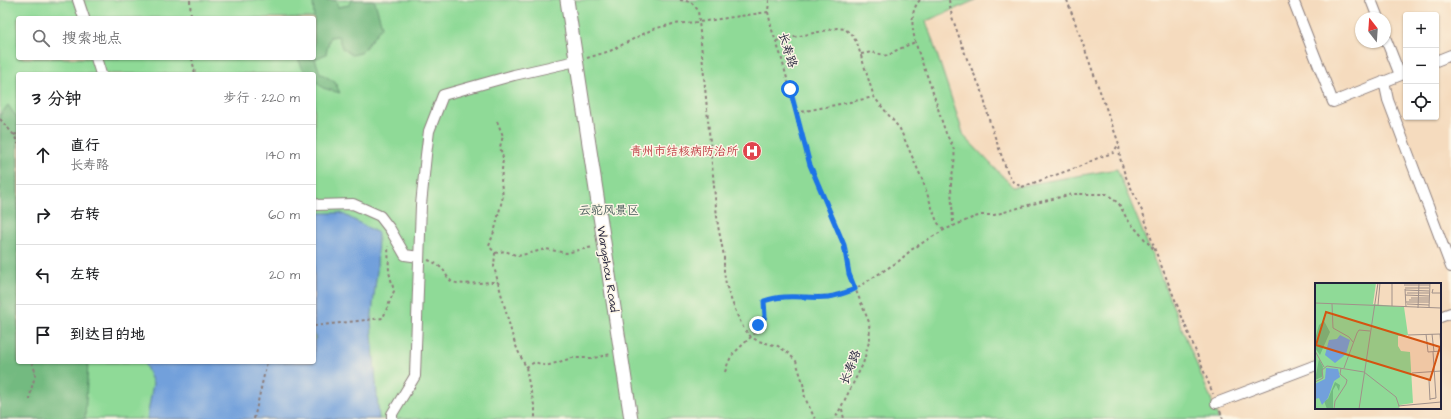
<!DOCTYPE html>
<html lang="zh">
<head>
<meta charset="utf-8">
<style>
  body { margin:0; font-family:"Architects Daughter","LXGW WenKai TC",sans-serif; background:#f6f6f6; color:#202124 }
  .controls { position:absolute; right:12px; top:12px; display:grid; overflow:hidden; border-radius:4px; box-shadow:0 1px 3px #0004 }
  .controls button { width:36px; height:36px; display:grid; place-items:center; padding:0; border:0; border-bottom:1px solid #e0e0e0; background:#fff; color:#202124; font:20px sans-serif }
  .compass { position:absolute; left:1355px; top:12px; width:36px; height:36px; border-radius:50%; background:#fff; box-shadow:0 1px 3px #0004; rotate:343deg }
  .stop { position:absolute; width:12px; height:12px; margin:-9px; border:3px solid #1a73e8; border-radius:50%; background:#fff }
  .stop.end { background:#1a73e8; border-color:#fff; box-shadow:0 1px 4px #0008 }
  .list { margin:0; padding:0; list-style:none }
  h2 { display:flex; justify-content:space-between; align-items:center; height:52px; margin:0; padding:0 16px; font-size:17px }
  h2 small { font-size:13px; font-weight:400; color:#757577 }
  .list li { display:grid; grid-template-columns:26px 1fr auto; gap:12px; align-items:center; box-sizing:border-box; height:60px; padding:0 16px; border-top:1px solid #e0e0e0 }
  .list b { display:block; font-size:15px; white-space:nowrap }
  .list p { margin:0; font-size:13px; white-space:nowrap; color:#757577 }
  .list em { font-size:13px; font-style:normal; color:#757577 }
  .icon { flex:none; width:22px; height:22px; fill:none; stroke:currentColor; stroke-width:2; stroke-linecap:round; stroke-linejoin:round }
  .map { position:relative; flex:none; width:1451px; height:419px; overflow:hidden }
  .search { position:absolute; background:#fff; box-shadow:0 1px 3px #0004; left:16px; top:16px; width:300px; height:44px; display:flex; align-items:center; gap:10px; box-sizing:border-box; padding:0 14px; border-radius:4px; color:#757577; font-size:15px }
  .panel { position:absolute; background:#fff; box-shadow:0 1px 3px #0004; left:16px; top:72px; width:300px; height:292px; border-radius:4px }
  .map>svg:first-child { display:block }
</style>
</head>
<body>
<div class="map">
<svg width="1451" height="419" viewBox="0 0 1451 419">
  <rect width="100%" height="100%" fill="#fcf5e5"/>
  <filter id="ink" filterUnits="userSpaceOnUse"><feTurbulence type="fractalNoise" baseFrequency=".025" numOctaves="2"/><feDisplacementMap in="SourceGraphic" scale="8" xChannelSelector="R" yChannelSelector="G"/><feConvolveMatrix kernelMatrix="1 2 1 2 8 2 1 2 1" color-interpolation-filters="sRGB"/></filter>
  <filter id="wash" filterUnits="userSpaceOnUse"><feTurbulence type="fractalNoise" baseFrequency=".012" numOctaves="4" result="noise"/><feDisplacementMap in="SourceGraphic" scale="16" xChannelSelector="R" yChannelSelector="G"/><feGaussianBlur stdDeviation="0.9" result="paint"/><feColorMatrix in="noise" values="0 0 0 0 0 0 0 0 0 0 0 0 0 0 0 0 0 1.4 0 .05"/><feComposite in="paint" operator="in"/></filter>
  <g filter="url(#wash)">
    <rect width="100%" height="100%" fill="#f5dbbe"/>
    <path fill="#8fda97" stroke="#587e69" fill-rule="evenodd" d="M0,0H976L926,21L964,136L1013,187L1117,169L1219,419H0ZM18,18H314V58H18ZM18,74H314V362H18Z"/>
    <path fill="#73ba80" stroke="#4a6e5e" d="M313,0H335L338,7L349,5L352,0H373L375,2L382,26L361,53L352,55L342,48L338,36L330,37L326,54L315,59L320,73L335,82L340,93L323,88L314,80V74H308L302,68L298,58H314V18Z
      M8,105L18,119V362H88L85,419H0V115Z"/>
    <path fill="#72a0db" stroke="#4a618b" d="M314,213H341L378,233L377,271L371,322L379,419H147L153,383L144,362H314V341L316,338L314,335Z"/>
  </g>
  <g filter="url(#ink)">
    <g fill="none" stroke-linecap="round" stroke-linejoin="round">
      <defs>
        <path id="minor" d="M78,0L84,18
          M1293,0L1333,102L1406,73
          M1371,0L1378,18
          M1385,37L1400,75
          M96,58L101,74
          M1436,61L1451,55
          M1384,81L1388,100L1451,267
          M314,203L316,205L353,204L380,216L390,229L405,255L419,257
          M1440,317L1451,313
          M1216,403L1316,365
          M392,419V414L415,376L421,205L426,155L429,131L443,95L514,75L576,61"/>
        <path id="tertiary" d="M567,0L631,419"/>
      </defs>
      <use href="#minor" stroke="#8c7e7c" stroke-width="12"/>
      <use href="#tertiary" stroke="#8c7e7c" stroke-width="15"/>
      <path stroke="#8c7e7c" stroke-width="2" stroke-dasharray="3 3" stroke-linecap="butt" d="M190,0L191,18
        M680,0L691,2L698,10L715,197L718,226L724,256V272L726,284L729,294L738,317L743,327L751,337L758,341L778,346L788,353L796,361L803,383L805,398L815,419
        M769,0L768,12L772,30L781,56L810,165L844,245L849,274L869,322L870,338L863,364L835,419
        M920,0C901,20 923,62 930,84C936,100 940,117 946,133C948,138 951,142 953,147C957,158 952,172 951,183C951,197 953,212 953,226
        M949,0L952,17L967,59L982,91L990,123L1008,174L1013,182L1022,187L1078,167L1100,157L1113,153L1118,145
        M1067,0L1119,144L1120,158L1125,175L1143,213L1155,250L1213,394
        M776,41L837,28L845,29L852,35L857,43L874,97L900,129L922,179L937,222L944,230
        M861,54L872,52L888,56L895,51L915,42
        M192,58L195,74
        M587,58L610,51L653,29L673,24L699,22L768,12
        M796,113L874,97
        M0,119L14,135L18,144
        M497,121L503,136L500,147L503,158L501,182L503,196L495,229L489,246L495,253L494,267L513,338L518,351L526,367L529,384L535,409V419
        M14,135L18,133
        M495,253L505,251L518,256L546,249L566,253L593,247
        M428,260C434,262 440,266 444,271C446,274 448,279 451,281C460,287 485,281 498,282
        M314,326L383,318L394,291L389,272L388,246
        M526,367L535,362L546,366L572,358H594L611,354
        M725,372L728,363L732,355L755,333L758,325L765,317V301L770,299L801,296L808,297L830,296L855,289L899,261L911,250L927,240L944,230L972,218L981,215H994L1032,204L1073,194H1107L1119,204L1127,219L1148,243L1155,250
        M30,400L31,390L35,376V371L32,362
        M842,409L844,419
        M1220,411L1223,419
        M254,419L267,362"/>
      <use href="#minor" stroke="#fff" stroke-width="10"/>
      <use href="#tertiary" stroke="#fff" stroke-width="13"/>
    </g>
  </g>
  <g fill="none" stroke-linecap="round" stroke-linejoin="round" filter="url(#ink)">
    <path stroke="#1a73e8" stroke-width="5" d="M758,325L765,317L764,301C785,293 807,299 828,297C837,296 847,292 855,289L849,274L844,245L810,165L790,89"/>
  </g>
  <defs>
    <symbol id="hospital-disc" viewBox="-11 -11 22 22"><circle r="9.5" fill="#e0444e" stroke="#fcf5e5"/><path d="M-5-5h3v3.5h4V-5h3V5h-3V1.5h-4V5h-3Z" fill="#fff"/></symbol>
  </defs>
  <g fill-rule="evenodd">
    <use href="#hospital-disc" x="741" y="140" width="22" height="22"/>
  </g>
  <g text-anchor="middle" stroke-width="3" stroke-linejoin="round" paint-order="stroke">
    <g font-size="12" fill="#22223b" stroke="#fcf5e5">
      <text transform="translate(788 50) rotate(72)" y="4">长寿路</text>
      <text transform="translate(608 269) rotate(81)" y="4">Wangshou Road</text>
      <text transform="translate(850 367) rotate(-68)" y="4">长寿路</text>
    </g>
    <g font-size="12" fill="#be3a42" stroke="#fcf5e5" text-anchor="end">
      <text x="738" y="155">青州市结核病防治所</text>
    </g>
    <g font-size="12" fill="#435957" stroke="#fcf5e5">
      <text x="609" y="214">云驼风景区</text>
    </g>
  </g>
  <g transform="translate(1315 283)">
    <rect width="126" height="126" fill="#f5dbbe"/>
    <path d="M0,0H61L58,21L89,24L93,52L83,53V63L86,68L95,69L98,120L85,122L84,126H0Z" fill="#8fda97"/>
    <path d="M9,38L15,49L5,72L0,65V56L4,42ZM4,76L8,84L7,94L0,97ZM20,99L25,102L24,108L21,102L18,107V126H12L9,118L13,116Z" fill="#73ba80"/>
    <path d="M25,52L35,57L31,71L20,80L10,72L14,57L22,56ZM11,85L23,86L25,94L19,98L13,115L7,122L4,115L0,116V101L10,96Z" fill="#72a0db"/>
    <path fill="none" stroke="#a1918a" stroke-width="1" d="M89,2H115M90,5H114M90,6L91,24M118,6L117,10H126M90,7L114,8M92,10H114M90,12L114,13M96,15H114M94,17H114M91,19H114M0,20L126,25M17,21L18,45L34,54L38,59M92,21L114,22M63,22L65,0M77,23V0M103,25L104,0M114,25L115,0M111,51L113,69L126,68M117,51L119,69M125,51L126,65M93,52L126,51M0,68L9,84M29,85L42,50L44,47L55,48M97,90L126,88M114,97L115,117M0,99L8,95L7,87L12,83L49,89L81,114L84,123M115,116L121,115L118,69M83,123L126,119M19,126L20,118L31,101L32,97L25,91L26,85M44,126L63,0"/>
    <path fill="#d45411" fill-opacity="0.15" stroke="#d45411" stroke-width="2" d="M11,29L125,64L115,97L1,62Z"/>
    <rect width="126" height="126" fill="none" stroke="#22223b" stroke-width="2"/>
  </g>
</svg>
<div class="controls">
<button>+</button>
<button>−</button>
<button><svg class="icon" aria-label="locate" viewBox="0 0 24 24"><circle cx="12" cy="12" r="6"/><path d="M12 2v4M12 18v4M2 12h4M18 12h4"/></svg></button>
</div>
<svg class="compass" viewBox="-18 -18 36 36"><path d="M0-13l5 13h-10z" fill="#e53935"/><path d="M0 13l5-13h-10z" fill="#757577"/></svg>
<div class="stop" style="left:790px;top:89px"></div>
<div class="stop end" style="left:758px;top:325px"></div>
<div class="search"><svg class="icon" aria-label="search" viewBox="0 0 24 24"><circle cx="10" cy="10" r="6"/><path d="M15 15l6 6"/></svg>搜索地点</div>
<section class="panel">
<h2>3 分钟<small>步行 · 220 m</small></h2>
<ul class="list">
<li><svg class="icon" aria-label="ahead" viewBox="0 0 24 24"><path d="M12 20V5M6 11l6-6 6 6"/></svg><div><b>直行</b><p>长寿路</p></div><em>140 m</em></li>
<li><svg class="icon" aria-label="right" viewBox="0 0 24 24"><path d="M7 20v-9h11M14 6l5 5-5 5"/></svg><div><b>右转</b></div><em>60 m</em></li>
<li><svg class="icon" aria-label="left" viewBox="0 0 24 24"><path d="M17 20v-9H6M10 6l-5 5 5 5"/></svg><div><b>左转</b></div><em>20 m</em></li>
<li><svg class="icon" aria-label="arrive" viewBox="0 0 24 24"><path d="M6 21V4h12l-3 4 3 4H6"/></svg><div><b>到达目的地</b></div></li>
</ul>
</section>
</div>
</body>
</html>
